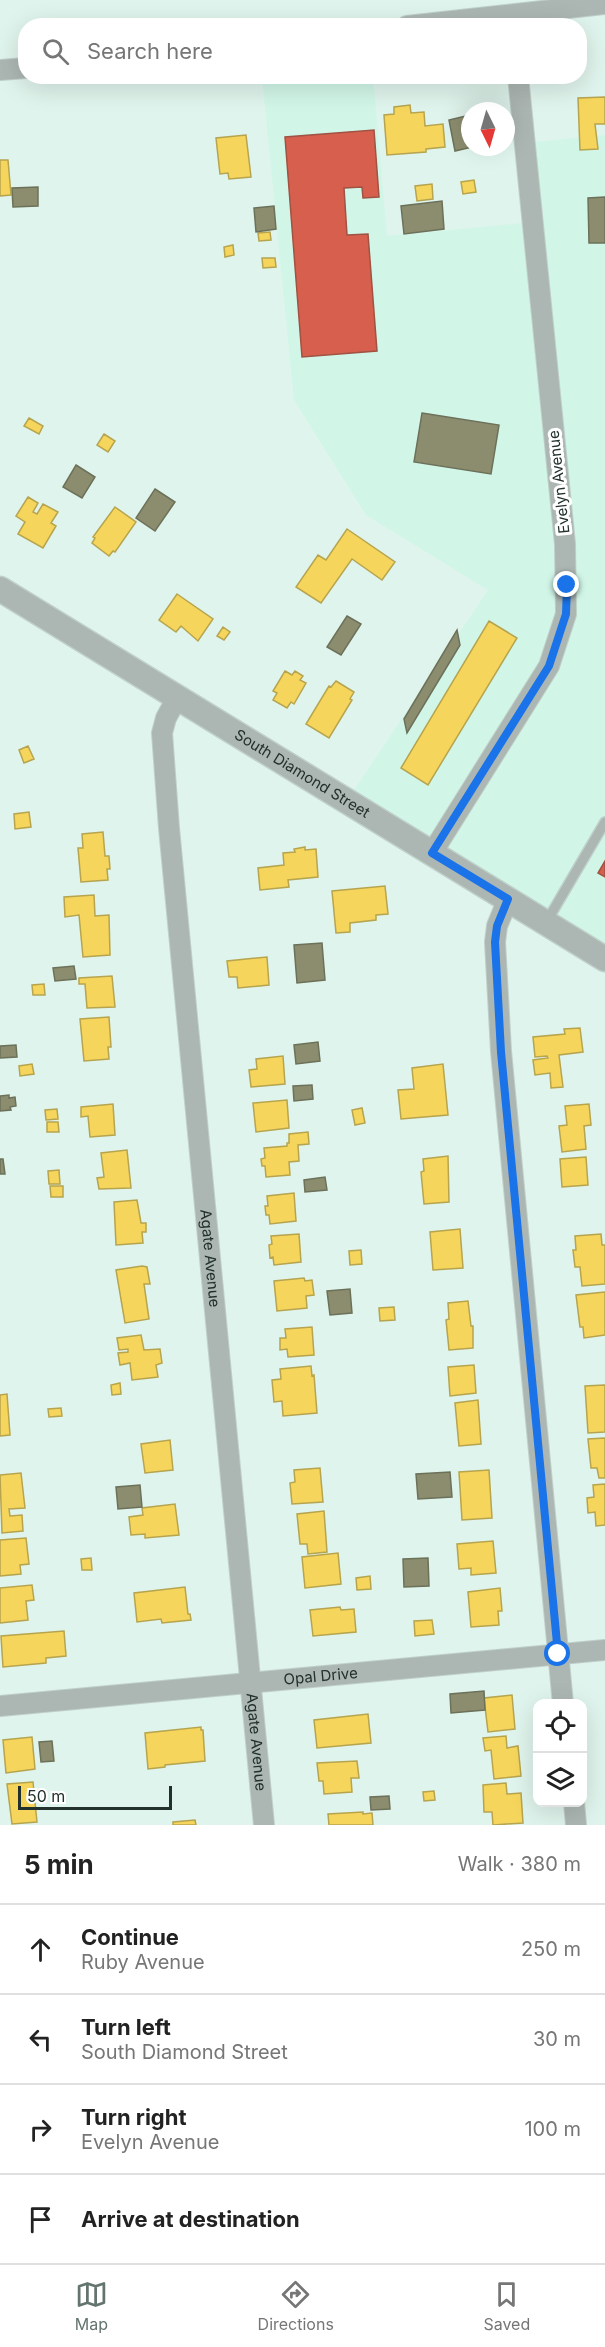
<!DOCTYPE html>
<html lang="en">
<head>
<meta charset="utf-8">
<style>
  body { margin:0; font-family:Inter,sans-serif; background:#f2f2f2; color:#222 }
  .controls { position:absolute; right:18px; bottom:18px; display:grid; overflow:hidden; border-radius:12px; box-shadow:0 6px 24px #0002 }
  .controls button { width:54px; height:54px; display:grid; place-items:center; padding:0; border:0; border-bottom:2px solid #e0e0e0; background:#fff; color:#222; font:30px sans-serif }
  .compass { position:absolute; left:461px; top:102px; width:54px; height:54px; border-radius:50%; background:#fff; box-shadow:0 6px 24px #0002; rotate:175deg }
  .scale { position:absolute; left:18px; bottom:15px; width:154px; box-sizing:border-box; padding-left:6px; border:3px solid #22312c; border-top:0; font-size:16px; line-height:21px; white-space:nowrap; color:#22312c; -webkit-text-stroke:4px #fff; paint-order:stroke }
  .stop { position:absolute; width:18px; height:18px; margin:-14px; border:4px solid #1a73e8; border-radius:50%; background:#fff }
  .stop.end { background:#1a73e8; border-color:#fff; box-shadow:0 2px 6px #0008 }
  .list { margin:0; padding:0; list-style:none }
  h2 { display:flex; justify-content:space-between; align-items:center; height:78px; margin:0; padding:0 24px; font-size:26px }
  h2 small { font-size:20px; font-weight:400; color:#767676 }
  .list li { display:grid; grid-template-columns:39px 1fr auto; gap:18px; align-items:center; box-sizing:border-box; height:90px; padding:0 24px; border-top:2px solid #e0e0e0 }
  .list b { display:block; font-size:22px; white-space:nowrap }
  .list p { margin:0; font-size:20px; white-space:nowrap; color:#767676 }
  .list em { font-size:20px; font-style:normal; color:#767676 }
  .icon { flex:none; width:33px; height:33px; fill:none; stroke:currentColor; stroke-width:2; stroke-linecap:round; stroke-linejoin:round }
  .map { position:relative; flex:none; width:605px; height:1825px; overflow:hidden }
  .search { position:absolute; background:#fff; box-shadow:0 6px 24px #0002; left:18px; right:18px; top:18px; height:66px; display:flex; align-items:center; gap:15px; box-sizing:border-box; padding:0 21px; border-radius:24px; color:#767676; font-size:22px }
  .sheet { height:438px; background:#fff }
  nav { display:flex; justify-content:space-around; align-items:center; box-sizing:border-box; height:84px; border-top:2px solid #e0e0e0; background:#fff; font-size:16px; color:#767676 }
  nav a { display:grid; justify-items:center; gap:3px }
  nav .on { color:#64756f }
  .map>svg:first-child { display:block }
</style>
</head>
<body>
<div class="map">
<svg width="605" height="1825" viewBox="0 0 605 1825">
  <rect width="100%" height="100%" fill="#dff4ec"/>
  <path fill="#d1f6e8" d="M262,77H373L387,236L544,221L535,142L605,135V973L342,808L488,590L366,515L294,400Z"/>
  <path fill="#f6d55c" stroke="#b6a44e" stroke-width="1.5" d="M605,97V124H595L598,149L580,150L578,98Z
    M410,105L411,113L424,112L425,126L443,124L445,147L426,149V152L387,155L384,115L394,114V107Z
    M246,135L251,177L229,179L228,173L220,174L216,138Z
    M0,160H8L11,195L0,196Z
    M474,180L476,192L463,194L461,182Z
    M432,184L433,199L417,201L415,186Z
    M270,232L271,240L259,241L258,233Z
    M233,245L234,255L225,257L224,247Z
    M262,258H275L276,267L263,268Z
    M29,418L43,426L39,434L24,426Z
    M104,434L115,441L108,452L97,445Z
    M28,497L38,503L33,512L37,514L43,504L58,512L51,523L56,526L43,548L18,534L25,522L16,516Z
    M115,507L136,522L115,552L113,551L109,556L92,543L95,538L93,537Z
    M347,529L395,562L382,580L352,559L321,603L296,587L318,555L326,560Z
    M177,594L213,619L198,641L181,626L176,632L159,620Z
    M489,621L517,638L428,785L401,768Z
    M223,627L230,632L224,640L217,636Z
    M285,671L292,675L295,671L303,676L300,680L306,683L294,704L291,702L287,708L273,700L277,693L273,691Z
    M336,681L354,692L350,699L352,700L329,738L306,724L329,686L331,687Z
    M28,746L34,759L24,763L19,750Z
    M29,812L31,827L15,829L14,814Z
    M103,832L105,856H109L110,869H107L108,880L81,882L78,848H83L82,834Z
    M305,847V850L316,849L318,877L288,880L289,887L260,890L258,868L284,865L283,853L295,852L294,849Z
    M385,886L388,914L376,915V920L350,923V932L336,933L332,891Z
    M94,895L95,916L109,915L110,955L83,957L79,915L65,917L64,897Z
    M267,957L269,985L238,988L237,977H229L227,961Z
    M112,976L115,1007L87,1008L85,984H79V978Z
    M44,984L45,995H33L32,985Z
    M109,1017L111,1047H108L109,1059L84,1061L80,1019Z
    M580,1028L583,1052L559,1055L563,1087L551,1088L550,1073L535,1075L533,1060L548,1058L547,1056L535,1057L533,1037L565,1034L564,1029Z
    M283,1056L285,1084L251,1087L249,1070L257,1069L256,1059Z
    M32,1064L34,1074L20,1076L19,1066Z
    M443,1064L448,1115L401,1119L398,1090L414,1089L412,1068Z
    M287,1100L289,1128L256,1132L253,1103Z
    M113,1104L115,1135L90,1137L88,1116L81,1117V1107Z
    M589,1104L591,1125L584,1126L586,1149L562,1152L559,1126L567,1125L565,1106Z
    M362,1108L365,1123L355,1125L352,1110Z
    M57,1109L58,1119L46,1120L45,1110Z
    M47,1122H58L59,1132H47Z
    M308,1132L309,1144L298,1145L299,1161L289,1162L290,1175L266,1177L265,1166H262L261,1159L265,1158L264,1148L287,1146V1143H289V1134Z
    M127,1150L131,1188L99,1189L97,1178L104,1177L101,1153Z
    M448,1156L449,1202L424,1204L421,1172L424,1171L423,1159Z
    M586,1157L588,1185L562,1187L560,1159Z
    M59,1170L60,1184H49L48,1171Z
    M50,1186H63V1197H51Z
    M294,1193L296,1221L270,1224L269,1215H266L265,1206H268L267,1196Z
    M137,1200L141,1223H146V1232H142L143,1243L116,1245L114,1202Z
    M460,1229L463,1268L433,1270L430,1232Z
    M299,1234L301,1262L274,1265L273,1257L270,1258L269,1245L272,1244L271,1236Z
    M601,1234L602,1245H605V1284L582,1286L580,1267H575L573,1250H576L575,1236Z
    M361,1250L362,1264L350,1265L349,1251Z
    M142,1266L147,1267L150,1284H144L149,1319L125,1323L116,1270Z
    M304,1278L305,1281L312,1280L314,1295L306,1296L307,1308L277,1311L274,1281Z
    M605,1292V1335L584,1338L583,1327H580L576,1295Z
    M468,1301L471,1326H473V1348L449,1350L446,1320L449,1319L448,1303Z
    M394,1307L395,1320L380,1321L379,1308Z
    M312,1327L314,1355L288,1357L287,1349L280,1350V1338H286L285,1329Z
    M141,1335L144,1350L160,1349L162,1363L156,1365L158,1377L132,1380L130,1363L120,1365L118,1353L128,1352V1349L119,1350L117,1338Z
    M474,1365L476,1393L450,1396L448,1367Z
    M311,1366L312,1376L314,1375L317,1413L283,1416L282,1401L274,1402L272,1380L281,1379L280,1369Z
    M120,1383L121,1394L112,1395L111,1385Z
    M605,1385V1432L588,1433L585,1386Z
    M7,1394L10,1435L0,1436V1395Z
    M478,1400L481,1444L459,1446L455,1403Z
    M61,1408L62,1416L49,1417L48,1409Z
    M605,1438V1478H599L597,1468H591L588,1439Z
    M170,1440L173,1470L145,1473L141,1444Z
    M320,1468L323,1502L292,1504L290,1483L295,1482L294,1470Z
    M489,1470L492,1518L462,1520L459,1472Z
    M21,1473L25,1508L9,1509L10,1516L22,1515L23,1531L2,1533L0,1475Z
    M605,1484V1525L596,1526L595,1512L588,1513L587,1498L594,1497L593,1485Z
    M175,1504L179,1535L145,1538V1534L131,1535L129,1517L143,1515L142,1508Z
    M324,1511L327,1552L308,1554L307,1544H300L297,1514Z
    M26,1538L29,1564L20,1565L21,1574L0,1576V1540Z
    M493,1541L496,1573L471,1575V1568L459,1569L457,1544Z
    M338,1553L341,1584L305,1588L302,1557Z
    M91,1558L92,1570H82L81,1559Z
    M370,1576L371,1589L357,1590L356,1578Z
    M32,1585L34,1600L26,1601L28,1620L0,1623V1588Z
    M185,1587L188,1614H190L191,1620L162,1623L161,1619L137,1622L134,1593Z
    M500,1588L502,1611H498L499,1625L471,1627L468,1592Z
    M340,1607L341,1610L354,1609L356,1632L313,1636L310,1610Z
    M432,1620L434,1634L415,1636L414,1621Z
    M64,1631L66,1656L46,1658V1663L3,1667L1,1636Z
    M512,1695L515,1729L488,1732L484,1698Z
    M368,1714L371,1743L317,1748L314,1720Z
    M201,1727V1730H203L205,1761L165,1765V1767L148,1769L145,1733Z
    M506,1736L507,1748L518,1746L521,1776L494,1779L491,1750L485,1751L483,1738Z
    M32,1737L35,1769L6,1773L3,1740Z
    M357,1761L359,1778H351L352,1792L324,1794L323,1781H319L317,1763Z
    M33,1782L37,1822L12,1824L7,1784Z
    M506,1783L507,1794L521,1793L523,1823L493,1825L492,1812H484L483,1785Z
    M434,1791L435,1800L424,1801L423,1792Z
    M363,1812V1814L372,1813L373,1825H329L328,1814Z
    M195,1820L196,1825H173V1822Z"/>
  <path fill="#d6604d" stroke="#a05243" stroke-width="1.5" d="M374,130L379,197L363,198L362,187L344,188L347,235L368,234L377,351L302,357L285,137Z
    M605,861V877L598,873Z"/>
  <path fill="#8c8c6e" stroke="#6c715a" stroke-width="1.5" d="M470,115V147H472L455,151L449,120Z
    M38,187V206L13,207L12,188Z
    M605,197V243H589L588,198Z
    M442,201L444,229L404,234L401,206Z
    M274,206L276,229L256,232L254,208Z
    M422,413L499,425L491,474L414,462Z
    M76,465L95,477L82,498L63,487Z
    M155,489L175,502L155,531L136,518Z
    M347,616L361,624L341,655L327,647Z
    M457,630L460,645L407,733L404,719Z
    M322,943L325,980L297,983L294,945Z
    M74,966L76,979L55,981L53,968Z
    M318,1042L320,1061L296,1064L294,1045Z
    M16,1045L17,1057L0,1058V1046Z
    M312,1085L313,1099L294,1101L293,1086Z
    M9,1095V1098L15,1097L16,1106L10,1107L11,1110L0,1111V1096Z
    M0,1159H3L5,1174H0Z
    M325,1177L327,1190L305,1192L304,1180Z
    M350,1289L352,1313L330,1315L327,1291Z
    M450,1472L452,1497L418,1499L416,1474Z
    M140,1485L142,1507L118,1509L116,1487Z
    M428,1558L429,1586L404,1587L403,1559Z
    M484,1691L485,1710L451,1713L450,1694Z
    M52,1741L54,1761L41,1762L39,1742Z
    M389,1796L390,1809L371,1810L370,1797Z"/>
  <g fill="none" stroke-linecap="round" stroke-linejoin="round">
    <defs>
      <path id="service" d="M547,921L605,822"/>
      <g id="minor">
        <path d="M407,26L605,4"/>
        <path d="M0,70L26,68"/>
        <path id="s1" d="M178,696L166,718L162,733L169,828L264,1825"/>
        <path d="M432,853L549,666L566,614L565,544L518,76"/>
        <path d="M508,899L497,926L495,942L501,1051L563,1704"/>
        <path id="s2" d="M0,1706L605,1650"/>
        <path d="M574,1802L576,1825"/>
      </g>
      <g id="tertiary">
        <path id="s3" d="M0,589L605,959"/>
      </g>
    </defs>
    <use href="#service" stroke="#bfcfc9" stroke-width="12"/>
    <use href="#minor" stroke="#bfcfc9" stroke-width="22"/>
    <use href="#tertiary" stroke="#bfcfc9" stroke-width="27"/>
    <use href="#service" stroke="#acb6b2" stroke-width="9"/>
    <use href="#minor" stroke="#acb6b2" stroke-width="20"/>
    <use href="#tertiary" stroke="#acb6b2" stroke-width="24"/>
  </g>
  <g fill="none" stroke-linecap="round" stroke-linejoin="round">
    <path stroke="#1a73e8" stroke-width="8" d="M558,1654L501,1052L495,942L497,926L508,899L432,853L549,666L566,614L567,585"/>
  </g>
  <g text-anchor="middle" stroke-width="6" stroke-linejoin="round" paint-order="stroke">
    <g font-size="15" fill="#22312c" stroke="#fff">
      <text transform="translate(559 482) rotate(-96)" y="5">Evelyn Avenue</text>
      <text dy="5" stroke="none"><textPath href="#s3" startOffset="354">South Diamond Street</textPath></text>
      <text dy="5" stroke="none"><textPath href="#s1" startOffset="568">Agate Avenue</textPath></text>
      <text dy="5" stroke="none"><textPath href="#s2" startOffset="322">Opal Drive</textPath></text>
      <text dy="5" stroke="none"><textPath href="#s1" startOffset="1054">Agate Avenue</textPath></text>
    </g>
  </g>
</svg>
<div class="controls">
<button><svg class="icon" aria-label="locate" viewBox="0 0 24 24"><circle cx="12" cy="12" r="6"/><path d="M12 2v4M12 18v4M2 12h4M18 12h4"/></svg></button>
<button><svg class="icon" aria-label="layers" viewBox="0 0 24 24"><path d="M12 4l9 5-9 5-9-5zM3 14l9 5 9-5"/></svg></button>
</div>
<svg class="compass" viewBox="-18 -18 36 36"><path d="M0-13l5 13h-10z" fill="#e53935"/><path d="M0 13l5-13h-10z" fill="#767676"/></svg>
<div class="scale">50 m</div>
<div class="stop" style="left:558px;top:1654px"></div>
<div class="stop end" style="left:567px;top:585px"></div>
<div class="search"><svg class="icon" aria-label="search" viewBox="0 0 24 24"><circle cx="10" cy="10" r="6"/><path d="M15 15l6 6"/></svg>Search here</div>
</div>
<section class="sheet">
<h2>5 min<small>Walk · 380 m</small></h2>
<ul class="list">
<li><svg class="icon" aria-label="ahead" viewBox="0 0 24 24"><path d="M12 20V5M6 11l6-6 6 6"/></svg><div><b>Continue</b><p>Ruby Avenue</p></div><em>250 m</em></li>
<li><svg class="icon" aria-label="left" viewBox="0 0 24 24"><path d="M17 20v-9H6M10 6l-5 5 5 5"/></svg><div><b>Turn left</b><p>South Diamond Street</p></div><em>30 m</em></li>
<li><svg class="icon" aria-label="right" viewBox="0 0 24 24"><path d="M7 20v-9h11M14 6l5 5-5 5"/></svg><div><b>Turn right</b><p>Evelyn Avenue</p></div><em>100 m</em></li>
<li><svg class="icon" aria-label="arrive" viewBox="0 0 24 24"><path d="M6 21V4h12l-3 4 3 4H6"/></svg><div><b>Arrive at destination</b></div></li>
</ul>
</section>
<nav>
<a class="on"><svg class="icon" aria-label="map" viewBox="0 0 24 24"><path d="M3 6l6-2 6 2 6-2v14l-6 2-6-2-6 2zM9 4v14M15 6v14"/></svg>Map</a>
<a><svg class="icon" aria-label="directions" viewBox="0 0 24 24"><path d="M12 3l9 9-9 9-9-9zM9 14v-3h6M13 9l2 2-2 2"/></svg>Directions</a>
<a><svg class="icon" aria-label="saved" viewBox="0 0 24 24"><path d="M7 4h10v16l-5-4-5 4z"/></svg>Saved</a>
</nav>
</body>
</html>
